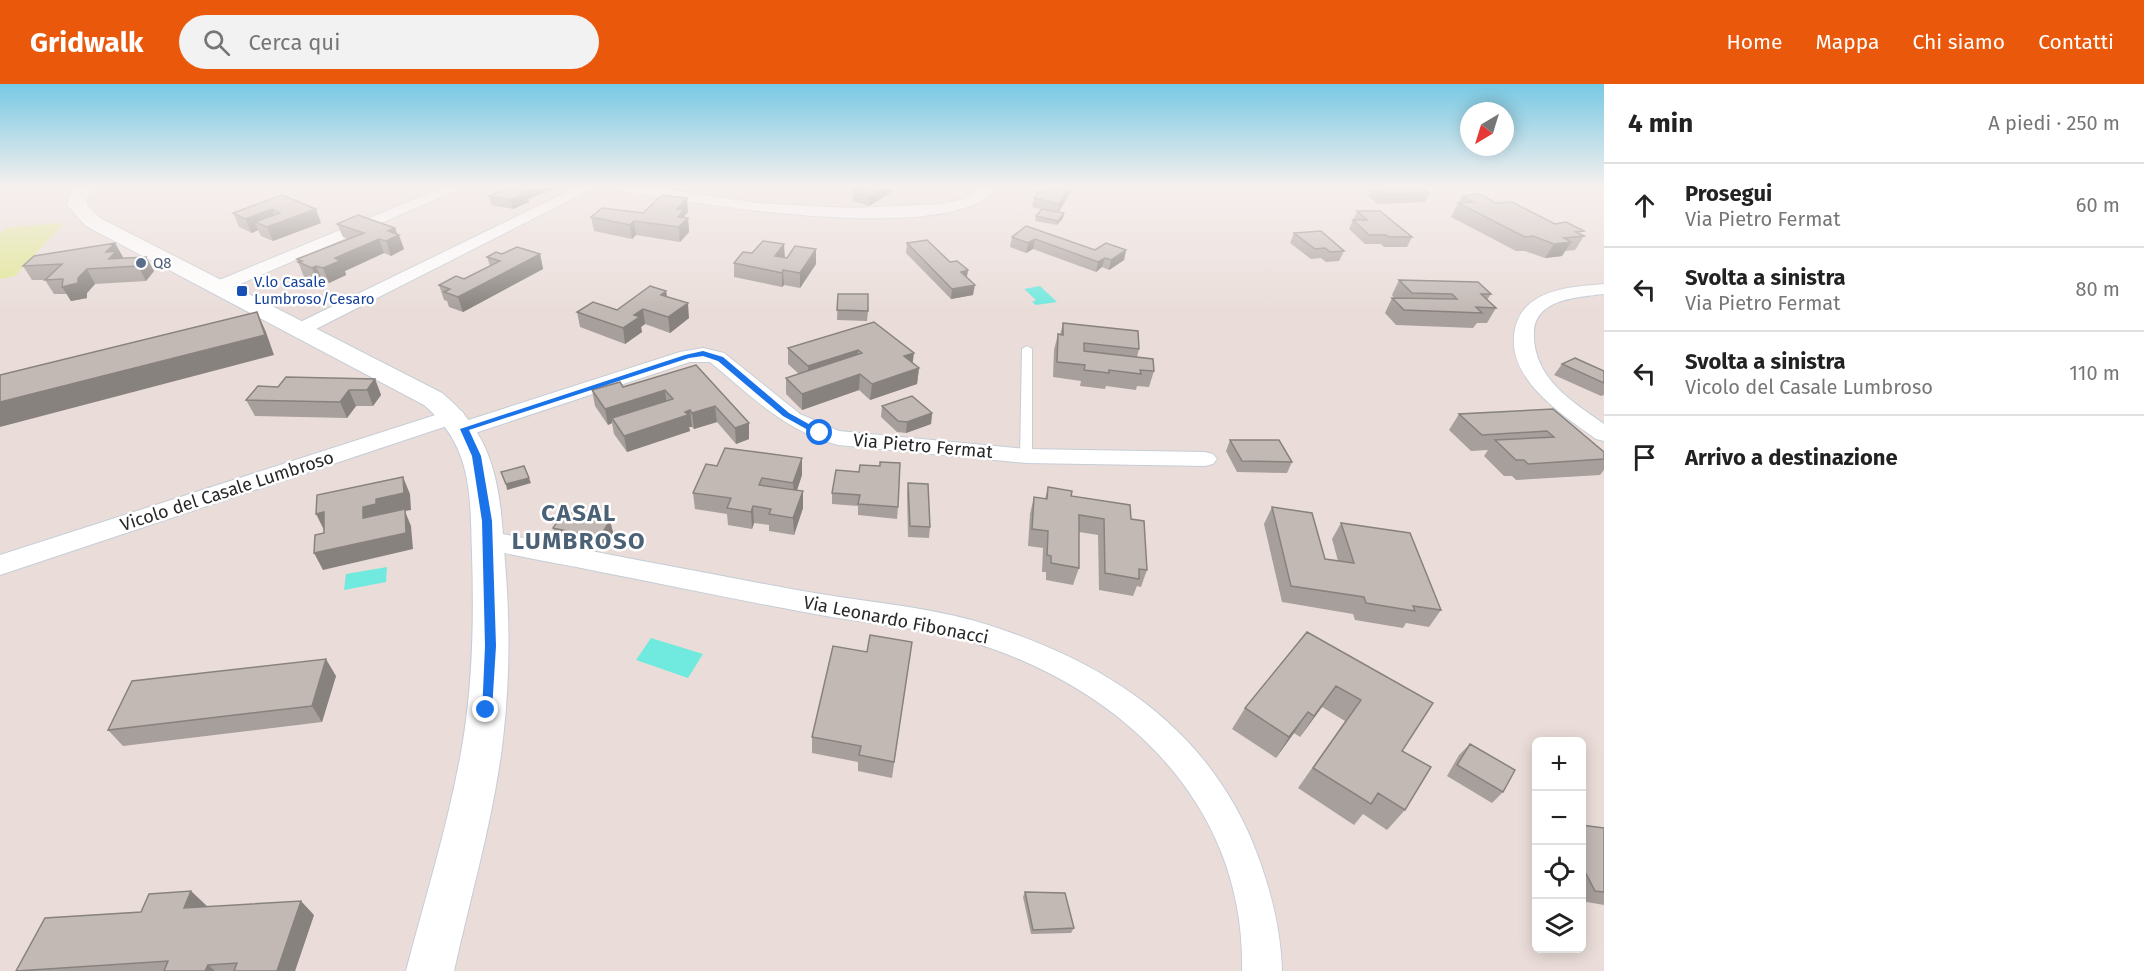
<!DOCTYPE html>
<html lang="it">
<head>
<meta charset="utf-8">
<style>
  body { margin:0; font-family:"Fira Sans",sans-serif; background:#f2f2f2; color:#222 }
  .controls { position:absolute; right:18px; bottom:18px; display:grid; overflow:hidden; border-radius:9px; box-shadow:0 3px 15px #0003 }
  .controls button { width:54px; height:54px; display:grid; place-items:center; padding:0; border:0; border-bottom:2px solid #e0e0e0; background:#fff; color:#222; font:30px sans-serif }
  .compass { position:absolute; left:1460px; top:18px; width:54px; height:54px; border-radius:50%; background:#fff; box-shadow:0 3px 15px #0003; rotate:218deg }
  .stop { position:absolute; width:18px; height:18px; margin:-14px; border:4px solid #1a73e8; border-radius:50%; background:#fff }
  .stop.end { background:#1a73e8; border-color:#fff; box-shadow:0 2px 6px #0008 }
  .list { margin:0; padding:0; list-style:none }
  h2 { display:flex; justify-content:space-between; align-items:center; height:78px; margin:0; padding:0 24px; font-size:26px }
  h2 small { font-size:20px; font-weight:400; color:#767676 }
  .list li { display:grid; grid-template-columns:39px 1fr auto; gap:18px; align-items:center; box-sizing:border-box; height:84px; padding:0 24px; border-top:2px solid #e0e0e0 }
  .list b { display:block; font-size:22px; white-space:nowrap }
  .list p { margin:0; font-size:20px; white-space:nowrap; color:#767676 }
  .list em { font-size:20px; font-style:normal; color:#767676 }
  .icon { flex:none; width:33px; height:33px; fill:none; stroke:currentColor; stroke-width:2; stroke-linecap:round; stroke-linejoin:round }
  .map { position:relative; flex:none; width:1604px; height:887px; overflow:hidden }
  header { display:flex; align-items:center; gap:36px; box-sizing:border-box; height:84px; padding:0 30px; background:#ea580c; color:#fff }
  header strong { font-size:28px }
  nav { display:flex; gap:33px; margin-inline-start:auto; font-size:21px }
  .search { width:420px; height:54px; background:#f2f2f2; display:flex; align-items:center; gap:15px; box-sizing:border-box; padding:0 21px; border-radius:33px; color:#767676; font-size:22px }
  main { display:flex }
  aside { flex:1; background:#fff }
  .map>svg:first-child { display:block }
</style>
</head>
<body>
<header>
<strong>Gridwalk</strong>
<div class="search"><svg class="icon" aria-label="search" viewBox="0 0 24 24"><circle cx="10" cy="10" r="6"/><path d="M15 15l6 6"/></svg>Cerca qui</div>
<nav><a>Home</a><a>Mappa</a><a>Chi siamo</a><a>Contatti</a></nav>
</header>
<main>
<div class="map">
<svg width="1604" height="887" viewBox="0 0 1604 887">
  <rect width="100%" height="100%" fill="#eaddd9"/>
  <path fill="#e0e693" d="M64,139L15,192L0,195V149L5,144Z"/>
  <path fill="#70e9de" d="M1040,202L1057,218L1036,221L1032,218L1036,216L1024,205Z
    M387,483L386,498L344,506L346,490Z
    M651,554L703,570L688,594L636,576Z"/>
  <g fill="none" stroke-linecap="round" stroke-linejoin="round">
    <defs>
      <path id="service" d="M1027,262L1032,265V372L1026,376L1020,372L1022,265Z"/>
      <path id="minor" d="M444,103H464L224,207L218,208L209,203L212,199Z
        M577,103H596L306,250H292L289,246L292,242Z
        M615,103H651L758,119L849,124L943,120L967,114L982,103H999C952,164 694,119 622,107Z
        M1604,200V210C1578,213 1535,215 1534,248C1532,293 1571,317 1604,340V357L1596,355C1575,340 1553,325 1535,305C1522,290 1512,273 1514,251C1519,206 1567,203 1604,200Z
        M703,264L724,269L800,330L839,347L1026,365L1205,368L1213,370L1217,375L1213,380L1205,382L1026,379L838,361C785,347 751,312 710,278H690L472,350H456L453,345L456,340L680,268Z
        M454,325L462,327L465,332L462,337L0,491V471Z
        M487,447C590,467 694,487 797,506C856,517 917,521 975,537C1104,575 1212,644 1259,775C1272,811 1281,848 1282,887H1242C1246,720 1122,604 972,558C921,543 867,540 815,530C743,517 672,502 601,488C560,479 518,474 478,462L474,456L478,450Z"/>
      <path id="tertiary" d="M76,103H95L87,114V120L100,134L442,309C499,356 500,409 505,478C510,537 510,596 503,655C494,733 471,810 454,887H406C426,811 450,735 463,657C473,595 474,533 472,470C470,410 473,363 424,321L86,142L67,121L69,113Z"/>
    </defs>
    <use href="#service" stroke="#c5cdd5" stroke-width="2"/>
    <use href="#minor" stroke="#c5cdd5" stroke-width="2"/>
    <use href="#tertiary" stroke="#c5cdd5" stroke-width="2"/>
    <use href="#service" fill="#fff" fill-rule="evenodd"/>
    <use href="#minor" fill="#fff" fill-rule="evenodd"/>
    <use href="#tertiary" fill="#fff" fill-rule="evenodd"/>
  </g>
  <path fill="#a79f9c" d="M690,103H712L707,106Z
    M836,103H891V108L869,122L853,117V108L855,107Z
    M1049,103H1085L1083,106L1073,104L1058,128L1064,129L1063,134L1057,141L1035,137L1036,132L1041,125L1032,123L1034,114L1045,108Z
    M1367,103H1420L1429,109L1425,118L1378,120L1368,112L1370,109L1366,105Z
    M282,111L321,139L273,157L261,152L258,146L252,149L239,143L233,129Z
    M489,112L528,115L529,118L513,125L491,121Z
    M1462,112L1496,119L1555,140L1584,152L1575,166L1565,167L1562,172L1545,174L1525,167H1516L1451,133Z
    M1357,127L1412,153L1407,163H1384L1381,160H1365L1349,145Z
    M688,128L685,131V134H688L689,148L680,158L636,151L632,155L594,147L591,133L643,129Z
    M337,140L395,144L404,165L391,172L384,169L345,187L346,191L329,199L322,196L318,198L304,193L297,175L348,155L343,153Z
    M1026,142L1095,166H1126L1124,176L1109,186L1102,183L1096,188L1033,165L1026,169L1010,163L1012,153Z
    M1294,149L1344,167L1339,177L1326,178L1321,174L1311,175L1290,159Z
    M907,159L968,186L967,193L973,211L951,215L906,169Z
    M502,170H540L543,185L463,228L449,223L447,217L444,216L439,201L464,195L490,182L487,173Z
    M123,173L122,174L146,173L154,187L146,197L95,200L87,209V214L71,217L67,210H54L45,196H32L23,182Z
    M785,173L816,180L800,204L784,201L782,203L734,193V179Z
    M1399,196L1491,210L1487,216L1496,224L1487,239H1477L1473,244L1396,241L1385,229L1392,214H1394L1392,211Z
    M666,207L667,213L689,234L670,249L645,240L641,243L642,248L625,260L580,243L577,228L617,226Z
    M838,210L868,227L867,237L837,236Z
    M874,238L913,280L919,284L917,300L870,316L859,306L802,326L786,310V294L799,290L788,280V264Z
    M1063,239L1139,265L1137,273L1154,287L1149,303L1137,302L1136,306L1106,302L1105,305L1080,302L1081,297L1053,293L1054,266L1058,250L1060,251Z
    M1562,280L1604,287V311L1601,312L1554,291Z
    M696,281L749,339V355L736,360L717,338L694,345L692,343H689L690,347L627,368L614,350L612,339L608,341L595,322L592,306L623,303Z
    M375,295L381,311L373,322H356L347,334L255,332L246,316L278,303Z
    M882,322L932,329L931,340L906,349L897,348L881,333Z
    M1553,325L1604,368V386L1600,391L1516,396L1512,392H1504L1484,372L1488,366L1471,367L1449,346L1459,330Z
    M1230,356L1292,378L1287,389L1237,388L1226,367Z
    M706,380L802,391L797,406L803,424L794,451L769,447V441L754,439L752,445L728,441L727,430L695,425L693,409Z
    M836,386L898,423L897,435L858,431V422L832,420V409Z
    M908,399L930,443L929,454L908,453L907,410Z
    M1048,403L1131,435L1147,486L1141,503L1137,502L1133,512L1099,506L1098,451L1079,448V484L1073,501L1046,496V488H1042L1043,464L1028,462L1030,430L1034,413L1045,415Z
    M1272,423L1325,475L1338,477L1332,455L1341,439L1441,526L1429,543L1406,539L1403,544L1355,536L1353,530L1282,518L1264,440Z
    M610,437L613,448L602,465L556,455L553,444Z
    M1307,548L1402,667L1405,726L1387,746L1363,730L1354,741L1298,704L1345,637L1322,623L1300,653L1294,649L1276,674L1232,645L1245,624Z
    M912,558L892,694L858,687V678L812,669V653L867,568Z
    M336,592L322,638L123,662L108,646Z
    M1470,660L1503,708L1492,719L1447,692L1459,671Z
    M1581,741L1604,744V821L1581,817Z
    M1025,808L1074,844L1071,849L1031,850L1023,813Z
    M207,822L206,823L314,831L295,887H16L141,828Z"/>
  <path fill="#88827f" d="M535,103H561L528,115L529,118L513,125L511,116L522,108Z
    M885,103H891V108L869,122L870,113Z
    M1070,103H1074L1058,129L1059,120Z
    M687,114L688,128L685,131V137L688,134L689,148L680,158L677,125Z
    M272,125L278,139L255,138L258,146L252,149L245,135Z
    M316,125L321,139L273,157L267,143Z
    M1064,129L1063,134L1057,141L1058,137Z
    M634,137L636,151L632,155L630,141Z
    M395,144L397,152L399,151L404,165L391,172L386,157L388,147Z
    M379,155L384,169L345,187L346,191L329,199L323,184L335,174Z
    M1035,155L1033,165L1026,169L1028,159Z
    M1571,158L1562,172L1545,174L1554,160Z
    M115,159L123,173L114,184L106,168Z
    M784,160L785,174L775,172Z
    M816,165V180L800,204V189Z
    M1126,166L1124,176L1109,186L1111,176Z
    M540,170L543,185L463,228L458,213Z
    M146,173L154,187L146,197L138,182Z
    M1105,174L1102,183L1096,188L1098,178Z
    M316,182L322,196L318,198L312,184Z
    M87,185L95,200L87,209V214L71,217L62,203Z
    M783,186L784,201L782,203V189Z
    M968,186L966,196L961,188Z
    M975,201L973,211L951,215L952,205Z
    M666,207L668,222L661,211Z
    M688,219L689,234L670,249L668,233Z
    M643,225L645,240L641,243L642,248L625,260L623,244L634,231Z
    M257,228L266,248L274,271L0,343V318Z
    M858,266L857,281L808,298V282Z
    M914,269L912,284L904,272Z
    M919,284L917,300L870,316L872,300Z
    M860,290L859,306L802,326V310Z
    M375,295L381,311L373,322L367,306Z
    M349,306L356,322L347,334L340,318Z
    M665,306L667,322L612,334V339L608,341L605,325Z
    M715,322L717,338L694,345L692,329Z
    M690,326L692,343H689L690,347L627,368L624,352Z
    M932,329L931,340L906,349L907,338Z
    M749,339V355L736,360L735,344Z
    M802,374V391L794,415L793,399Z
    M403,393L410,410L411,426L405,427L411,442L413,465L323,486L314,469L363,434V423L376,415Z
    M529,394L531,399L507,406L506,400Z
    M803,407V424L794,451L793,434Z
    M753,422L754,439L752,445L751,428Z
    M324,428V446L316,430Z
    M610,437L613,448L602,465L599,454Z
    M326,575L336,592L322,638L312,622Z
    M1336,602L1322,623L1300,653L1314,632Z
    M1308,628L1294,649L1276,674L1289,653Z
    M191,807L207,822L200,839L184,824Z
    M301,817L314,831L295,887H277Z
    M208,881L215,887H205Z"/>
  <path fill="#c2b9b5" stroke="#88827f" stroke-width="1.5" d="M511,103H535L522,108L527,109L511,116L489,112Z
    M861,103H885L870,113L853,108Z
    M1049,103H1070L1059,120L1034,114L1039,107L1045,108Z
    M1372,103H1420L1429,109L1382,110Z
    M1479,110L1496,119L1512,118L1555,140L1566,138L1584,147L1576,148L1584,152L1564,154L1571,158L1554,160L1533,152L1525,153L1458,119L1473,118L1462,112Z
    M282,111L316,125L267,143L255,138L280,129L272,125L245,135L233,129Z
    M662,111L687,114L677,125L684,126L678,133L688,134L679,143L634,137L630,141L591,133L602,124L643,129Z
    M1042,125L1064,129L1058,137L1036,132Z
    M1357,127H1380L1412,153H1389L1386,151H1369L1353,136H1367Z
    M358,131L395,144L388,147L399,151L386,157L379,155L335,174L340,177L323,184L316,182L312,184L298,178L302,177L297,175L364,149L337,140Z
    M1026,142L1095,166L1106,159L1126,166L1111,176L1105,174L1098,178L1035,155L1028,159L1012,153Z
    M1321,147L1344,167L1330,168L1325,164L1315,165L1294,149Z
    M927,156L950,178L957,177L968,186L961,188L975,201L952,205L907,159Z
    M763,157L784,160L775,172L787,174L795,162L816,165L800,189L783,186L782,189L734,179L743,168L752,169Z
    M115,159L106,168L116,167L109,175L146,173L138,182L87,185L78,194V199L62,203L63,195L45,196L62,180L23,182L34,172Z
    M517,163L540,170L458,213L444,208L450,205L439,201L456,192L464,195L500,177L487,173L496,168L502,170Z
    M1399,196L1478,198L1491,210H1481L1496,224L1476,223L1482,229L1404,226L1392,214L1457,215L1452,210L1412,209Z
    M650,202L666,207L661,211L688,219L668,233L643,225L634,231L640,233L623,244L577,228L593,218L617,226Z
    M838,210H868V227L837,226Z
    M257,228L265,251L0,318V291Z
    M874,238L914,269L904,272L919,284L872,300L860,290L802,310L786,294L862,269L858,266L808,282L788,264Z
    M1063,239L1138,247L1139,265L1084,259V267L1153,275L1154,287L1140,286L1141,290L1109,286V289L1084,286L1085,281L1057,278L1058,250L1063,251Z
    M1575,274L1604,287V299L1562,280Z
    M696,281L749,339L735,344L715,322L692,329L690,326L685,328L688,331L624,352L612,334L673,315L665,306L605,325L592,306L620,298L623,303Z
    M286,293L375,295L367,306H349L340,318L246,316L258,302L278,303Z
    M912,312L932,329L907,338L898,337L882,322Z
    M1553,325L1604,368V375L1528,380L1524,376H1516L1495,356L1554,353L1547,347L1482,351L1459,330Z
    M1230,356H1279L1292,378L1242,377Z
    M725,364L802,374L793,399L762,394L759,401L803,407L793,434L769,430L771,425L753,422L751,428L727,424L731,414L693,409L706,380L717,382Z
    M880,378L900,379L898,423L858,420L860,411L832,409L836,386L859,388L860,381L880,382Z
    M524,382L529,394L506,400L501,388Z
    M403,393L404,409L376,415V420L363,423V434L405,425L406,449L314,469L315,451L324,449V428L316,430L317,411Z
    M908,399L928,400L930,443L910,442Z
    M1048,403L1072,407L1071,412L1130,421L1131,435L1144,437L1147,486L1139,485V495L1105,489L1104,435L1079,431V484L1051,479V472L1047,471L1048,447L1032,445L1034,413L1047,415Z
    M1272,423L1312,429L1325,475L1354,479L1341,439L1410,449L1441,526L1413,522L1415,527L1366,519L1364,513L1291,502Z
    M565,427L610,437L599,454L553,444Z
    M1307,548L1433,619L1402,667L1431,683L1405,726L1378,709L1371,720L1313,684L1361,616L1336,602L1314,632L1308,628L1289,653L1245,624Z
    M870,551L912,558L894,678L859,671L861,662L812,653L833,562L867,568Z
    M326,575L312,622L108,646L132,597Z
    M1470,660L1515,686L1503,708L1457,681Z
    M1581,741L1604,744V808L1595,807L1581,780Z
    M191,807L184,824L301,817L277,887H234L237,879L208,881L205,887H164L168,877L16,887L45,834L141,828L149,810Z
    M1025,808L1065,809L1074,844L1033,846Z"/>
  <linearGradient id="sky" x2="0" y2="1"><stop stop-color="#78c9e4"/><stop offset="0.45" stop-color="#f6f0ee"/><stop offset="1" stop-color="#f6f0ee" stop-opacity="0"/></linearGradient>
  <rect width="1604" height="227" fill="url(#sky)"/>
  <path fill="#1a73e8" d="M703,267L723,273L789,329L823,348V351H817L783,332L718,277L703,272L689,274L469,346L481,372L492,437L496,562L492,626L486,631L482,630L485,562L482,437L472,372L460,345L685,271Z"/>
  <circle fill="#5c6f8a" stroke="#fff" stroke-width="2" cx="141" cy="179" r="6"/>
  <rect fill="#1a4fb4" stroke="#fff" stroke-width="2" x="236" y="201" width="12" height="12" rx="3"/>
  <g text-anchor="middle" stroke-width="5" stroke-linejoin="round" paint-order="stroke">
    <g font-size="15" fill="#4e5e75" stroke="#fff" text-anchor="start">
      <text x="153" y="184">Q8</text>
    </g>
    <g font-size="15" fill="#164399" stroke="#fff" text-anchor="start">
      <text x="254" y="203">V.lo Casale<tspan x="254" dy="17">Lumbroso/Cesaro</tspan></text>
    </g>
    <g font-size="18" fill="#282828" stroke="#fff">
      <text transform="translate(923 362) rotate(5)" y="6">Via Pietro Fermat</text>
      <text transform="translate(227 407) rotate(-18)" y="6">Vicolo del Casale Lumbroso</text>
      <text transform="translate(896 536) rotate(11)" y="6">Via Leonardo Fibonacci</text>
    </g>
    <g font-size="24" font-weight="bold" letter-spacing="1.5" fill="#4a6176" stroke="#fff">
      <text x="579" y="437">CASAL<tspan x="579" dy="28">LUMBROSO</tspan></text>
    </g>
  </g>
</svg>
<div class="controls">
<button>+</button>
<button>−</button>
<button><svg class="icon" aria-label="locate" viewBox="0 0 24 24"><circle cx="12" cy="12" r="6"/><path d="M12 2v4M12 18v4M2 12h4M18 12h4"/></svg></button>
<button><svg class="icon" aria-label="layers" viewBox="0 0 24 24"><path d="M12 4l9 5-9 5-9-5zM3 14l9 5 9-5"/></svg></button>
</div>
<svg class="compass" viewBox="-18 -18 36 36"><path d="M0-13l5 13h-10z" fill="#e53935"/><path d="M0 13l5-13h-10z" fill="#767676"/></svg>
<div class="stop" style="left:820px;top:349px"></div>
<div class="stop end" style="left:486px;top:626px"></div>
</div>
<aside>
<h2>4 min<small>A piedi · 250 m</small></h2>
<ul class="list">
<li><svg class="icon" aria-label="ahead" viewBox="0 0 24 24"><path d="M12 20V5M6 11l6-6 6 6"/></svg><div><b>Prosegui</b><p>Via Pietro Fermat</p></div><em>60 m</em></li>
<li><svg class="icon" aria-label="left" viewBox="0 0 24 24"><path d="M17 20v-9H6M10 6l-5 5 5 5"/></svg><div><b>Svolta a sinistra</b><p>Via Pietro Fermat</p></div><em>80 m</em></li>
<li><svg class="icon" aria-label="left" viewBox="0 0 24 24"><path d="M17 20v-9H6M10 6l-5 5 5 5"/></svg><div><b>Svolta a sinistra</b><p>Vicolo del Casale Lumbroso</p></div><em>110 m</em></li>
<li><svg class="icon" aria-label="arrive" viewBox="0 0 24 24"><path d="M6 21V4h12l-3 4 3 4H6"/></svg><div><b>Arrivo a destinazione</b></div></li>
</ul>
</aside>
</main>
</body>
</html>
